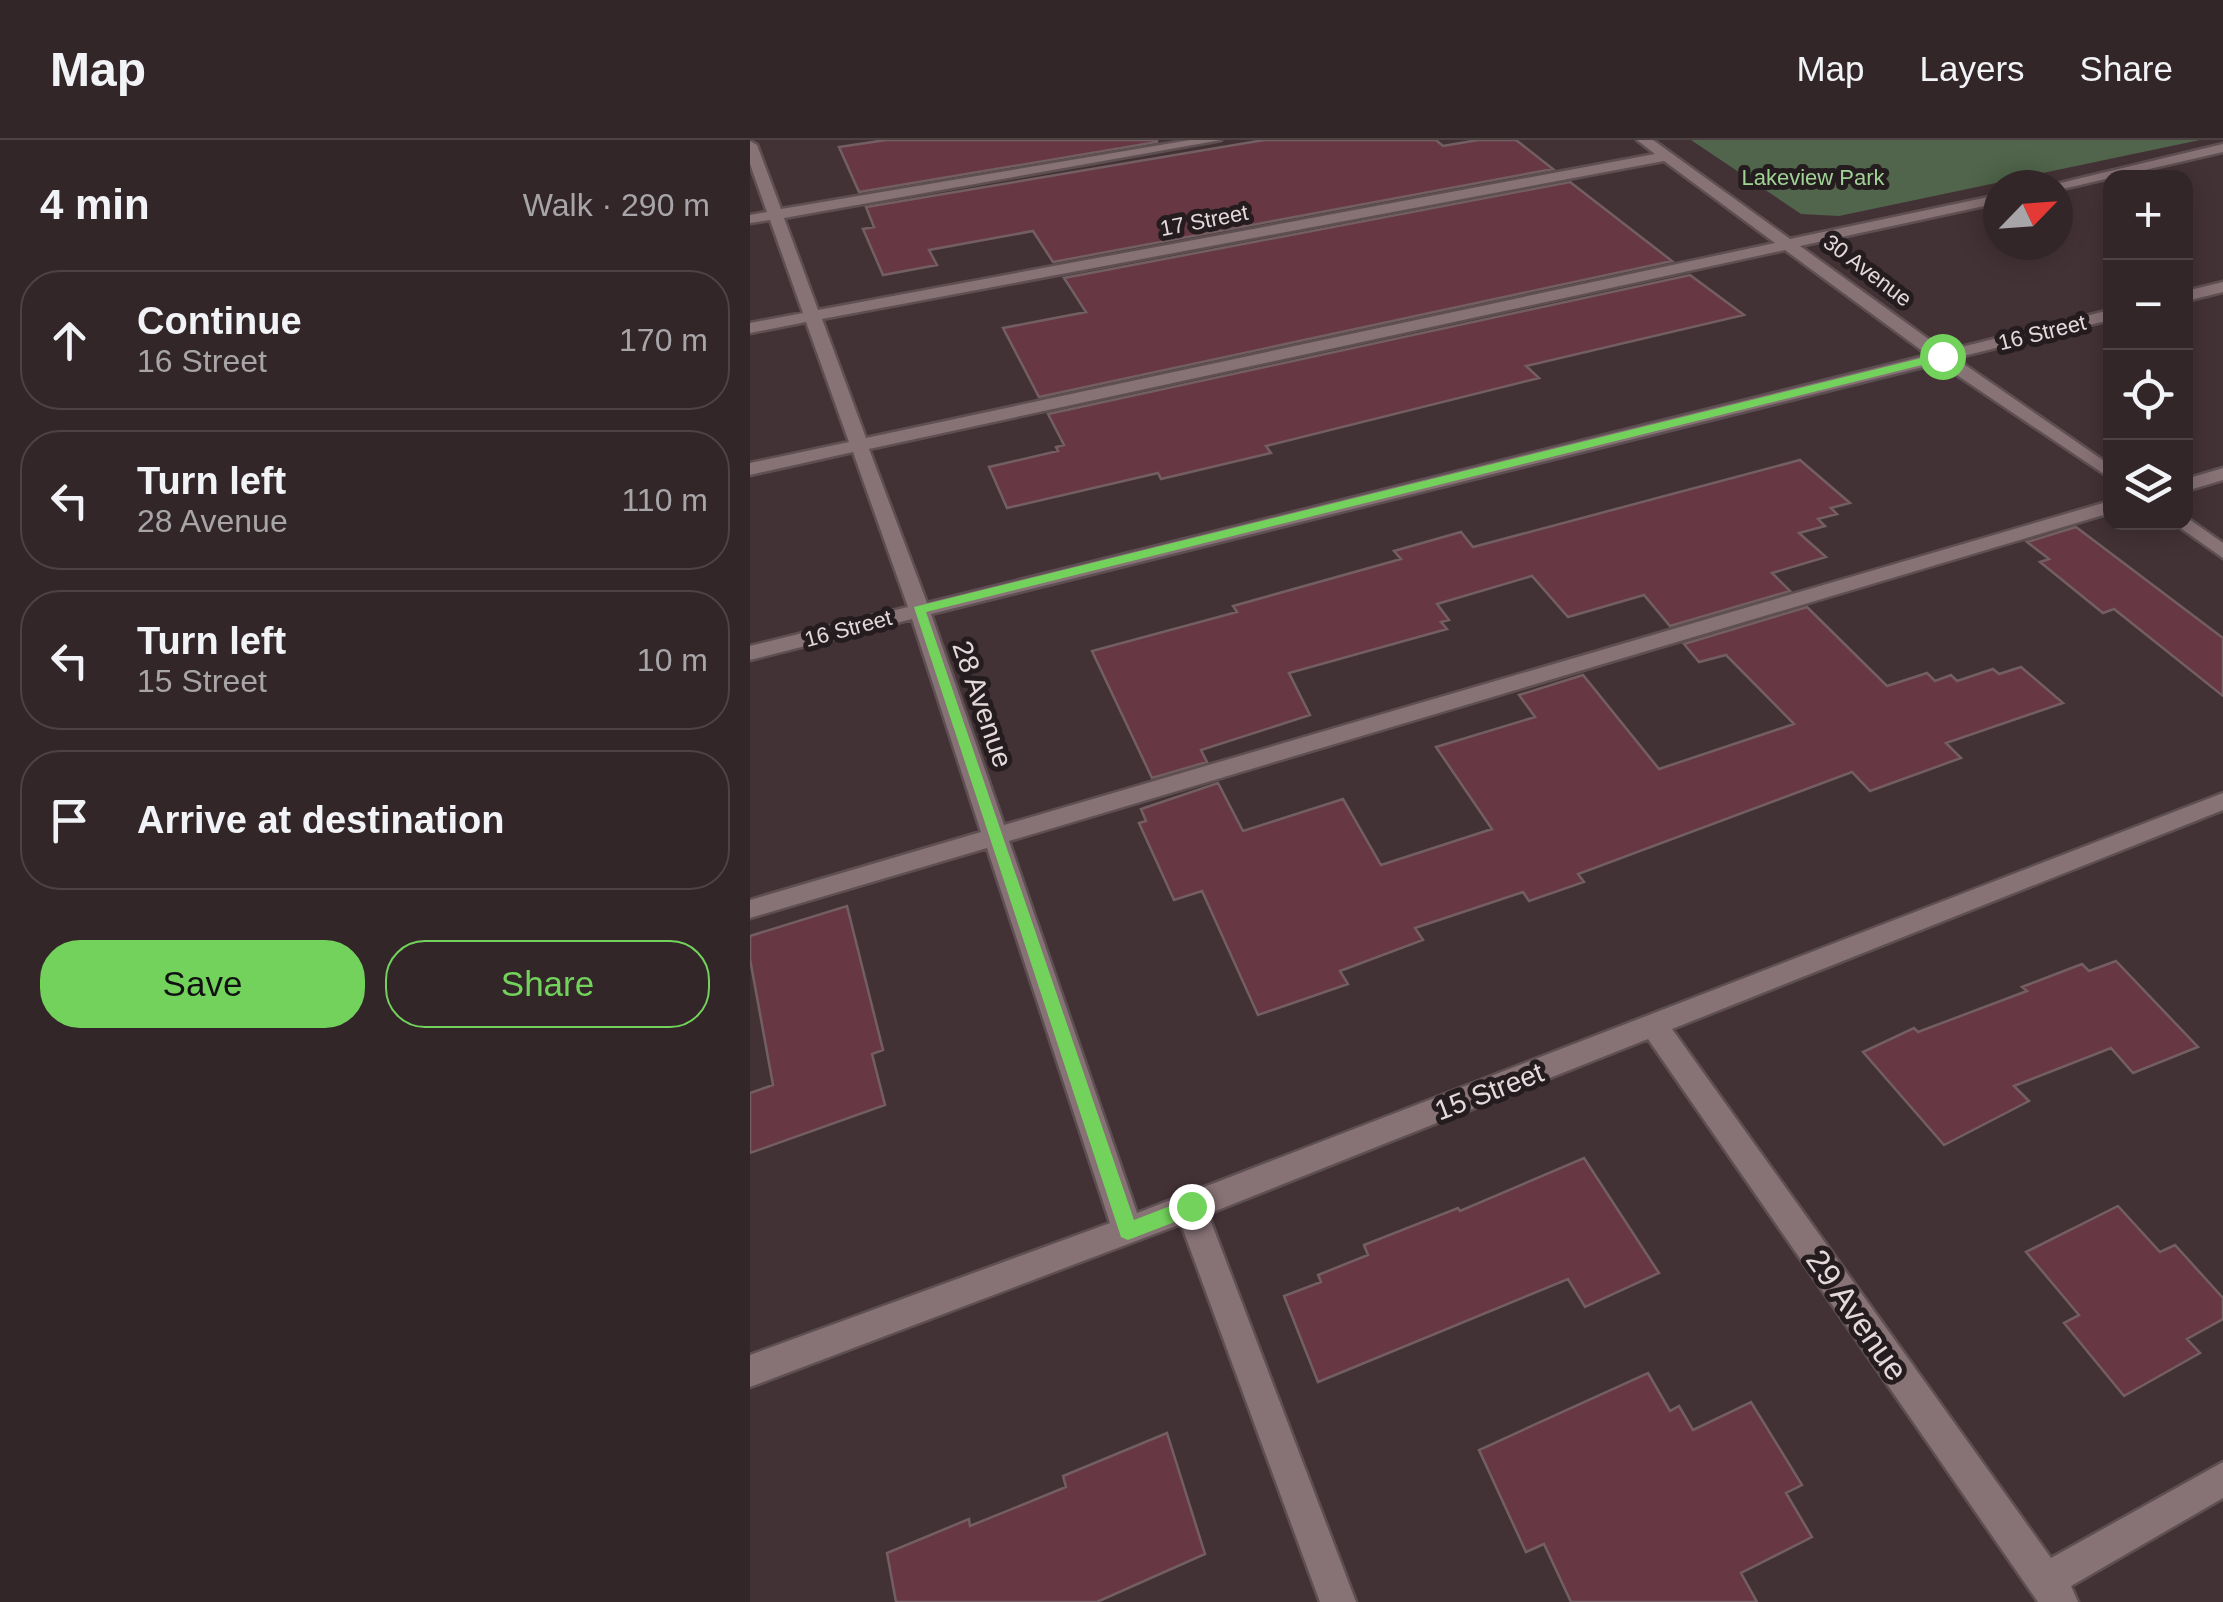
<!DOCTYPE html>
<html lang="en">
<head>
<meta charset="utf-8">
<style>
  body { margin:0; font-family:Helvetica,sans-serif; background:#3d3234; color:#f1f3f6 }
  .controls { position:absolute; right:30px; top:30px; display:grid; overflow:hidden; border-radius:20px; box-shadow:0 5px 25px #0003 }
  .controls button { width:90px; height:90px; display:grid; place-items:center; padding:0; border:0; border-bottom:2px solid #4d4345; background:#322628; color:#f1f3f6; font:50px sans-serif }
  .compass { position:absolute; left:1233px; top:30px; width:90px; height:90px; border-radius:50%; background:#322628; box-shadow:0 5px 25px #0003; rotate:65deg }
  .stop { position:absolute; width:30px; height:30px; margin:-22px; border:8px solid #73d25c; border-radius:50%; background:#fff }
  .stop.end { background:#73d25c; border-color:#fff; box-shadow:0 2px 10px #0008 }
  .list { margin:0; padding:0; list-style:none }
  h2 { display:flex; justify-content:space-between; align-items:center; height:130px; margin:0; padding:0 40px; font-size:42px }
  h2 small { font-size:32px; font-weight:400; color:#a8a5a8 }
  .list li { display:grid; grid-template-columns:65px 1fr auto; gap:30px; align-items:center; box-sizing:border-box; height:140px; margin:0 20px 20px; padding:0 20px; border:2px solid #4d4345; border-radius:40px }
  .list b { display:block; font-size:38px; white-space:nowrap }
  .list p { margin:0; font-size:32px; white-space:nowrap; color:#a8a5a8 }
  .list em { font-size:32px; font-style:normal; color:#a8a5a8 }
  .actions { display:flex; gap:20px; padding:30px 40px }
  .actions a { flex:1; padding:22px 0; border:2px solid #73d25c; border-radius:40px; text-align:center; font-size:35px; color:#73d25c }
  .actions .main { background:#73d25c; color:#111 }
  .icon { flex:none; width:55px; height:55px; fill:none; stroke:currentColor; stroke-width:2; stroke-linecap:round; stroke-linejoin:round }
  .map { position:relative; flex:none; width:1473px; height:1462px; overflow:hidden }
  header { display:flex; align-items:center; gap:60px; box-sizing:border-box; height:140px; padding:0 50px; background:#322628; border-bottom:2px solid #4d4345 }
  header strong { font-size:48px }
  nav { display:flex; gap:55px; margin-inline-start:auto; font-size:35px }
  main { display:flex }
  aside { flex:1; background:#322628 }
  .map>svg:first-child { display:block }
</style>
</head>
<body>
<header>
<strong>Map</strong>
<nav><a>Map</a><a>Layers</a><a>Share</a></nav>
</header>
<main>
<aside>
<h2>4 min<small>Walk · 290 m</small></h2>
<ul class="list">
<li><svg class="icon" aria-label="ahead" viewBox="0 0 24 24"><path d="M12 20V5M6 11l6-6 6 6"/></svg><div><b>Continue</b><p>16 Street</p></div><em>170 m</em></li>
<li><svg class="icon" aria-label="left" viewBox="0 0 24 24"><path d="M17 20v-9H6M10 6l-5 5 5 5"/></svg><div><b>Turn left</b><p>28 Avenue</p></div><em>110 m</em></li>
<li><svg class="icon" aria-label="left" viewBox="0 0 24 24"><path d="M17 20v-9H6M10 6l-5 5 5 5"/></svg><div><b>Turn left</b><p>15 Street</p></div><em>10 m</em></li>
<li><svg class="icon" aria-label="arrive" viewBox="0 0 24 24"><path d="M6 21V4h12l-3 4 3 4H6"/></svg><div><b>Arrive at destination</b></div></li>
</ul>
<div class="actions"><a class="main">Save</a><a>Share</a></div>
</aside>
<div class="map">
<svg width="1473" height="1462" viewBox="0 0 1473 1462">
  <rect width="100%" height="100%" fill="#433235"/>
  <path fill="#50654b" d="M941,0H1450L1089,76L1051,74Z"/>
  <path fill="#673844" stroke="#735f63" stroke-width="2.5" d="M136,0H407V2L109,52L89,7Z
    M514,0H686L693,6L728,0H766L803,29L303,122L283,91L179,110L187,125L133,135L113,89L124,87L116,67Z
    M820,42L922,121L289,257L253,188L336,172L314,138Z
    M940,135L994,175L776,226L789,238L516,306L521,313L411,339L408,333L257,368L239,327L308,311L306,307L314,305L298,274Z
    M1050,320L1100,363L1081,368L1087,374L1068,379L1075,386L1049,393L1076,417L1022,433L1040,451L920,486L894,455L818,477L782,436L687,464L699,480L691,482L697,489L539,533L560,575L451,610L457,622L402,638L342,511L487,472L483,466L651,419L644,411L711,392L723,407Z
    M1326,387L1473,498V556L1364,469L1353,473L1290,422L1299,419L1277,402Z
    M1057,467L1137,546L1177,533L1185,541L1201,535L1207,541L1243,529L1249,534L1271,527L1313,563L1196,603L1211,618L1120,651L1102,632L828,734L834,742L779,761L773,752L665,788L673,800L590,831L598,844L508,875L452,751L424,760L389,683L396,681L391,669L468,643L493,691L593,659L631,725L742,689L686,607L785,577L769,555L833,535L909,629L1044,584L976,515L949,522L934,504Z
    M97,766L133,910L122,914L135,965L0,1013V953L23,945L0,819V796Z
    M1366,821L1448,907L1383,933L1361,908L1264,946L1279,961L1194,1005L1113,912L1164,888L1168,892L1277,851L1272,847L1332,824L1339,831Z
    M834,1018L909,1133L835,1167L818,1139L568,1242L534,1156L571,1142L568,1135L618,1115L614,1105L708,1068L710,1071Z
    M1368,1066L1410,1112L1425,1105L1473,1158V1179L1437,1199L1450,1213L1374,1256L1314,1183L1329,1175L1276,1112Z
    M898,1233L920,1271L929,1266L943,1290L1001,1262L1052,1345L1036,1353L1062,1397L991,1433L1007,1462H821L794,1404L776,1412L729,1310Z
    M417,1293L455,1414L347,1462H146L137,1413L219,1379L220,1386L316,1347L313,1336Z"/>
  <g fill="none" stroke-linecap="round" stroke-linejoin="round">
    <defs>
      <path id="minor" d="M440,0H471L34,78L68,170L905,14L887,0H903L1040,99L1248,55V63L1050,106L1195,211L1360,170V180L1205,218L1360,325V338L1189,223L181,474L254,685L1360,361V373L259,701L387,1073L1473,653V670L922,889L1301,1418L1473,1322V1358L1321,1446L1328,1462H1288L898,899L458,1074L606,1462H570L431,1084L0,1247V1215L360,1083L237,708L0,778V760L231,692L162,479L0,520V506L158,467L103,312L0,335V323L99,302L56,182L0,193V183L53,173L20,80L0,83V75L17,72L0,24V1L7,5L31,69ZM914,21L1025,103L116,298L72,179ZM1035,110L1178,215L177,463L119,309Z
        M1473,4V12L1308,50V45H1302Z
        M1473,142V152L1436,161V151Z
        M1473,328V340L1436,351V339Z
        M1436,377L1473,403V418L1422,382H1436Z"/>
    </defs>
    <use href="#minor" stroke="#5e4f52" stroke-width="5"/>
    <use href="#minor" fill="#877276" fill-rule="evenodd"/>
  </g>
  <path fill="#73d25c" d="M1192,213L1196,219L176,472L384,1080L441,1058L451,1066L448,1073L378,1100L371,1097L164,467Z"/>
  <g text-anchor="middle" stroke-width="10" stroke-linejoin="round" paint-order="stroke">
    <g font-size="22" fill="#a0d295" stroke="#241c1e">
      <text x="1063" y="45">Lakeview Park</text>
    </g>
    <g font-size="22" fill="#e5d9db" stroke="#241c1e">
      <text transform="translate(454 80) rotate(-11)" y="8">17 Street</text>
      <text transform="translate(1118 130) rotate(37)" y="8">30 Avenue</text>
      <text transform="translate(1292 192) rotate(-14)" y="8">16 Street</text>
      <text transform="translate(98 488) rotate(-15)" y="8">16 Street</text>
    </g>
    <g font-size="28" fill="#e5d9db" stroke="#241c1e">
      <text transform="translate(233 564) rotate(71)" y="10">28 Avenue</text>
      <text transform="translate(739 951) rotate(-21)" y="10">15 Street</text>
    </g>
    <g font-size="32" fill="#e5d9db" stroke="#241c1e">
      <text transform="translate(1107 1175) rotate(55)" y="11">29 Avenue</text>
    </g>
  </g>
</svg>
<div class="controls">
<button>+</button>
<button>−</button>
<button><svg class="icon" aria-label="locate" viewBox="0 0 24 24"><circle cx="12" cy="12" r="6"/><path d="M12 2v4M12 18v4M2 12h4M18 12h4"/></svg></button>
<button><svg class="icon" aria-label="layers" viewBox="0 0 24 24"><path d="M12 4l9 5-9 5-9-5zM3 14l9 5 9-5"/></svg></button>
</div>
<svg class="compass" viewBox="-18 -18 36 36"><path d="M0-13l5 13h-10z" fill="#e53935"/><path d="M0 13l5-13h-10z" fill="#a8a5a8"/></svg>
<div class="stop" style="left:1192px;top:216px"></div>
<div class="stop end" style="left:441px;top:1066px"></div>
</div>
</main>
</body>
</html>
